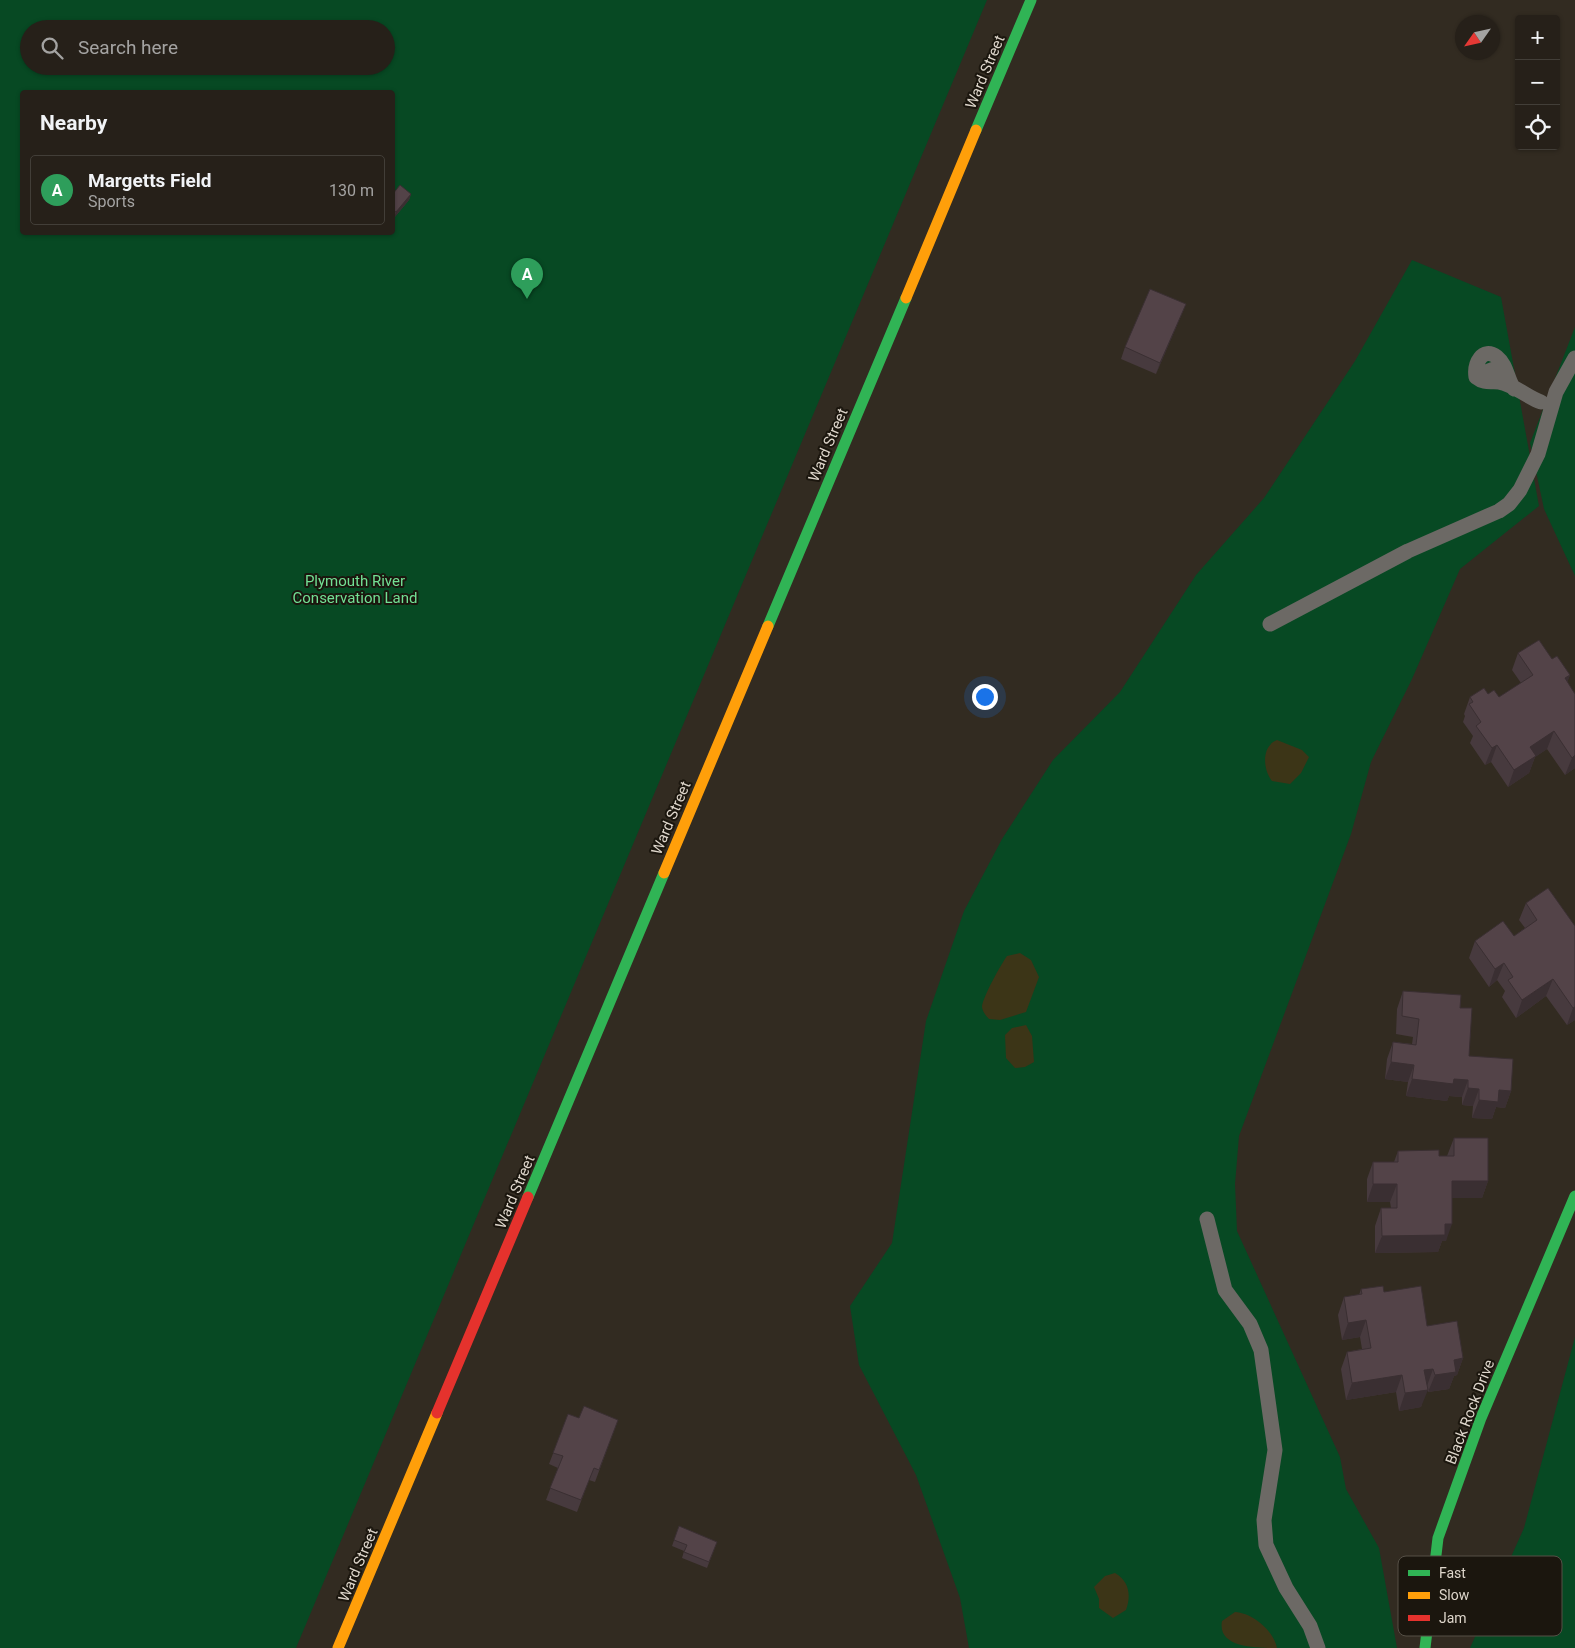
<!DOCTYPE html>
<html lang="en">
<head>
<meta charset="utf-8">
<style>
  body { margin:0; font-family:Roboto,sans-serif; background:#322d26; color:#f1f3f6 }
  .controls { position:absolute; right:15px; top:15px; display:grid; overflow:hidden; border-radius:5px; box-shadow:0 1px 4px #0004 }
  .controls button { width:45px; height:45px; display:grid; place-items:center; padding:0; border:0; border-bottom:1px solid #423e38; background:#262019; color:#f1f3f6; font:25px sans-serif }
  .compass { position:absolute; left:1455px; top:15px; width:45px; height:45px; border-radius:50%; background:#262019; box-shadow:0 1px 4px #0004; rotate:236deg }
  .you { position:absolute; left:984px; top:696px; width:18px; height:18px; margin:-12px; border:4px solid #fff; border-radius:50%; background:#1a73e8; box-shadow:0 0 0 8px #1a73e833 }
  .badge { display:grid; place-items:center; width:32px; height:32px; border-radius:50%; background:#a29a90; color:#fff; font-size:16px; font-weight:700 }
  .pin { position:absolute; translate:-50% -41px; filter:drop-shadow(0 1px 2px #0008) }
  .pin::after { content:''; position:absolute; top:26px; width:18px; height:15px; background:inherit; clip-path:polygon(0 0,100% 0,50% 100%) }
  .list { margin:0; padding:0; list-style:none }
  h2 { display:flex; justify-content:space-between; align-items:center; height:65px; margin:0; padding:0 20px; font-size:21px }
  h2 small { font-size:16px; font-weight:400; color:#a4a3a2 }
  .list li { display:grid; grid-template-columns:32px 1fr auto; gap:15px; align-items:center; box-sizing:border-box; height:70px; margin:0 10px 10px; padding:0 10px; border:1px solid #423e38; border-radius:5px }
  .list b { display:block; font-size:19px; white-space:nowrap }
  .list p { margin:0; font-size:16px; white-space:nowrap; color:#a4a3a2 }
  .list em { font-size:16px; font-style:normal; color:#a4a3a2 }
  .icon { flex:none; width:28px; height:28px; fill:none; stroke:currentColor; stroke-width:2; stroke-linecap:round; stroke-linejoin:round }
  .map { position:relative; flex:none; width:1575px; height:1648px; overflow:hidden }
  .search { position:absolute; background:#262019; box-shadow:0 1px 4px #0004; left:20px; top:20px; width:375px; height:55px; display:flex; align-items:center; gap:12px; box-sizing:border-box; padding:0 18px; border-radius:28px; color:#a4a3a2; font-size:19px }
  .panel { position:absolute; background:#262019; box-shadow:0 1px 4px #0004; left:20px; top:90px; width:375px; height:145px; border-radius:5px }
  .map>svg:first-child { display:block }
</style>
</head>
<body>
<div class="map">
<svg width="1575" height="1648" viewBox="0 0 1575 1648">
  <rect width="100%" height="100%" fill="#322b21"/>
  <path fill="#074923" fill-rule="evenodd" d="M0,0H987L296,1648H0ZM29,29H386V66H29ZM22,92H392V232H22Z
    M1412,260L1501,297L1539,506L1460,569L1412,679L1371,762L1351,834L1239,1136L1235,1184L1237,1231L1340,1457L1346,1489L1379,1548L1397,1648H969L960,1598L916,1475L859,1365L850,1306L892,1243L926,1021L964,911L1002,839L1053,760L1120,692L1196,575L1264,498L1355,361Z
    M1575,327V576L1544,509L1530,443Z
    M1575,1337V1648H1470L1524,1528Z"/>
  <path fill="#3c3517" d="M1277,740L1302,750L1309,757L1301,773L1290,784L1272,781C1263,770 1261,746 1277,740Z
    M1020,953L1031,960L1039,977L1026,1012L1000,1020L989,1019C986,1016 982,1011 982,1006C984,995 1000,966 1007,956Z
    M1026,1025L1032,1036L1034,1062L1025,1067L1015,1068L1006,1058L1005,1035L1012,1028Z
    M1115,1573C1130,1582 1131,1596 1126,1610L1113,1618L1099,1608V1599L1094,1587L1105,1576Z
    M1235,1612C1253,1613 1274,1631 1277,1648C1256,1648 1217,1648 1222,1621Z"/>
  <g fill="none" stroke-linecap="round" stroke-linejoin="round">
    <path stroke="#6c6965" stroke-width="15" d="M1486,372L1499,367
      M1514,389C1507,379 1507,365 1497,357C1482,346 1474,364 1476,377C1485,384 1490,381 1499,382C1513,384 1527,397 1541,402
      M1270,624L1408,551L1499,511L1509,504L1520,490L1538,454L1556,392L1575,358
      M1207,1219L1225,1290L1250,1324L1261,1350L1275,1450L1264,1520L1266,1545L1286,1588L1310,1626L1318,1648"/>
    <path stroke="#30b455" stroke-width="11" d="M976,130L1031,0
      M768,626L906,298
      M528,1197L664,873
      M1425,1648L1438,1538L1481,1418L1575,1196"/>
    <path stroke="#ff9f0a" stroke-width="11" d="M906,298L976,130
      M664,873L768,626
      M338,1648L437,1413"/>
    <path stroke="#e5322d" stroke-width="11" d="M437,1413L528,1197"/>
  </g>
  <path fill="#473a3e" d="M411,194L409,200L394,218L392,216V195Z
    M1186,304L1156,374L1121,359L1125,347Z
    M1518,653L1552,659L1570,675L1567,682L1575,768L1565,775L1547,749L1535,757L1529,773L1508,787L1491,762L1485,765L1470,743L1473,736L1463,722L1465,716L1464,714L1470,697L1488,694L1499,697L1521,683L1512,670Z
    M1526,903L1575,926V1020L1567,1025L1546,996L1516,1018L1502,997L1505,991L1497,980L1489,987L1469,958L1475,941L1514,936L1525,928L1519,920Z
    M1403,991L1460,1008L1469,1056L1511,1091L1505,1108L1496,1107L1492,1119L1472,1118L1473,1106L1462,1105V1097L1449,1096L1447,1101L1406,1096L1408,1082L1385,1079L1387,1059L1393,1042L1412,1044L1413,1037L1396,1034L1397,1009Z
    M1454,1138L1488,1181L1482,1198H1452L1446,1241H1442L1438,1252L1375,1253V1226L1381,1208H1391L1390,1202H1367V1179L1373,1162H1394L1398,1151L1439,1156H1447Z
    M1361,1289L1384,1292L1427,1326L1463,1358L1457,1375L1454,1376L1449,1389L1428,1392L1427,1386L1421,1407L1399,1411L1396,1392L1346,1400L1341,1369L1347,1352L1362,1349L1360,1337L1342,1340L1338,1315L1344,1297L1359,1295Z
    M568,1414L579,1418L618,1420L595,1482L589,1480L577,1512L546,1500L558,1468L549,1464Z
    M679,1526L717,1542L707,1568L682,1558L684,1551L672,1546Z"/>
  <path fill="#3a2f32" d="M411,194L409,200L394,218L396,212Z
    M1186,304L1181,316L1156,374L1160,363Z
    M1570,675L1564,692L1565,678Z
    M1554,731L1547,749L1535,757L1529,773L1508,787L1514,770L1530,747Z
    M1497,745L1491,762L1485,765L1492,748Z
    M1575,755V768L1565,775L1572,758Z
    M1504,963L1497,980L1489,987L1495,969Z
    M1553,979L1546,996L1516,1018L1522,1000Z
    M1575,1007V1020L1567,1025L1573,1008Z
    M1391,1062L1414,1065L1408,1082L1385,1079Z
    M1412,1079H1454L1468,1080L1462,1097L1449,1096L1447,1101L1406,1096Z
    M1468,1088L1479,1089L1473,1106L1462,1105Z
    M1499,1090L1511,1091L1505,1108L1496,1107L1492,1119L1472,1118L1479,1100Z
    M1452,1181H1488L1482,1198H1446Z
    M1373,1184H1397L1390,1202H1367Z
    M1445,1224H1452L1446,1241H1442L1438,1252L1375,1253L1382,1236Z
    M1366,1320L1360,1337L1342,1340L1348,1323Z
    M1463,1358L1457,1375L1454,1376L1449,1389L1428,1392L1435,1375L1454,1360Z
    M1433,1369L1427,1386L1424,1370Z
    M1402,1375L1396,1392L1346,1400L1352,1383Z
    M1428,1390L1421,1407L1399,1411L1405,1393Z"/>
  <path fill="#534348" stroke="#3a2f32" d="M400,185L411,194L396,212L392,209V195Z
    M1150,289L1186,304L1160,363L1125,347Z
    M1539,640L1552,659L1557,656L1570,675L1565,678L1575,694V755L1572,758L1554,731L1530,747L1536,756L1514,770L1497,745L1492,748L1476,726L1481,722L1469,704L1473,702L1470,697L1484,688L1488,694L1494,690L1499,697L1533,675L1518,653Z
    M1548,888L1575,926V1007L1573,1008L1553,979L1522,1000L1508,980L1513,977L1504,963L1495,969L1475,941L1503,921L1514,936L1537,920L1526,903Z
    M1403,991L1461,995L1460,1008H1472L1469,1056L1513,1059L1511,1091L1499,1090L1498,1102L1479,1100V1089L1468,1088V1080L1454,1079L1453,1084L1412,1079L1414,1065L1391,1062L1393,1042L1416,1045L1419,1019L1402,1016Z
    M1454,1138H1488V1181H1452V1224H1445V1235L1382,1236L1381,1208H1397V1184H1373V1162H1398V1151L1439,1150V1156H1454Z
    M1383,1286L1384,1292L1421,1286L1427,1326L1457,1321L1463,1358L1454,1360L1456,1372L1435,1375L1433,1369L1424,1370L1428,1390L1405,1393L1402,1375L1352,1383L1347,1352L1371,1348L1366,1320L1348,1323L1344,1297L1362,1294L1361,1289Z
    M584,1406L618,1420L599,1470L594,1468L581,1500L550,1488L563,1456L553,1453L568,1414L579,1418Z
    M679,1526L717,1542L709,1562L684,1552L687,1545L674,1540Z"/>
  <g text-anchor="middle" stroke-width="4" stroke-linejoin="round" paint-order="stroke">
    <g font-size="15" fill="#ded6cb" stroke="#1b160e">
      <text transform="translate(985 72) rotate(-67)" y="5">Ward Street</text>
      <text transform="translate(828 445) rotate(-67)" y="5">Ward Street</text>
      <text transform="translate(671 818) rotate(-67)" y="5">Ward Street</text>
      <text transform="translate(515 1192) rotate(-67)" y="5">Ward Street</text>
      <text transform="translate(1470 1412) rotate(-69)" y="5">Black Rock Drive</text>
      <text transform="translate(358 1565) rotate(-67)" y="5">Ward Street</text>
    </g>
    <g font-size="15" fill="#72e094" stroke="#1b160e">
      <text x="355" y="586">Plymouth River<tspan x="355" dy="17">Conservation Land</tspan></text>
    </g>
  </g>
  <rect x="1398" y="1556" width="164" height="80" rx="8" fill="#1b160e" stroke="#565047" stroke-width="1"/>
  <rect x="1408" y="1570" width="22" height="6" fill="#30b455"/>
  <rect x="1408" y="1592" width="22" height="7" fill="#ff9f0a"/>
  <rect x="1408" y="1615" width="22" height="6" fill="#e5322d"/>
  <g font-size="14" fill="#ded6cb">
    <text x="1439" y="1578">Fast</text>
    <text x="1439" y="1600">Slow</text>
    <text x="1439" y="1623">Jam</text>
  </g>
</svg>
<div class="controls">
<button>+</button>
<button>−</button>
<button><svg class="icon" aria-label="locate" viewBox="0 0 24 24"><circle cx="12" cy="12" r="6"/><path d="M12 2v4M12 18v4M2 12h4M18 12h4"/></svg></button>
</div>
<svg class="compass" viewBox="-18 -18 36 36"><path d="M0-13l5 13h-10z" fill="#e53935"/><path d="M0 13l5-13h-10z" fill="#a4a3a2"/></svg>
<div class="you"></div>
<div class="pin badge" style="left:527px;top:299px;background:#2e9e5b">A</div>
<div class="search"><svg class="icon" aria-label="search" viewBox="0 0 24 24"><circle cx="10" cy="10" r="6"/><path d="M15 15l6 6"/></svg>Search here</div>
<section class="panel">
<h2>Nearby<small></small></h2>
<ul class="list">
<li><span class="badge" style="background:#2e9e5b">A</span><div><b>Margetts Field</b><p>Sports</p></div><em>130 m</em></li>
</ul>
</section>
</div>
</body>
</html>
